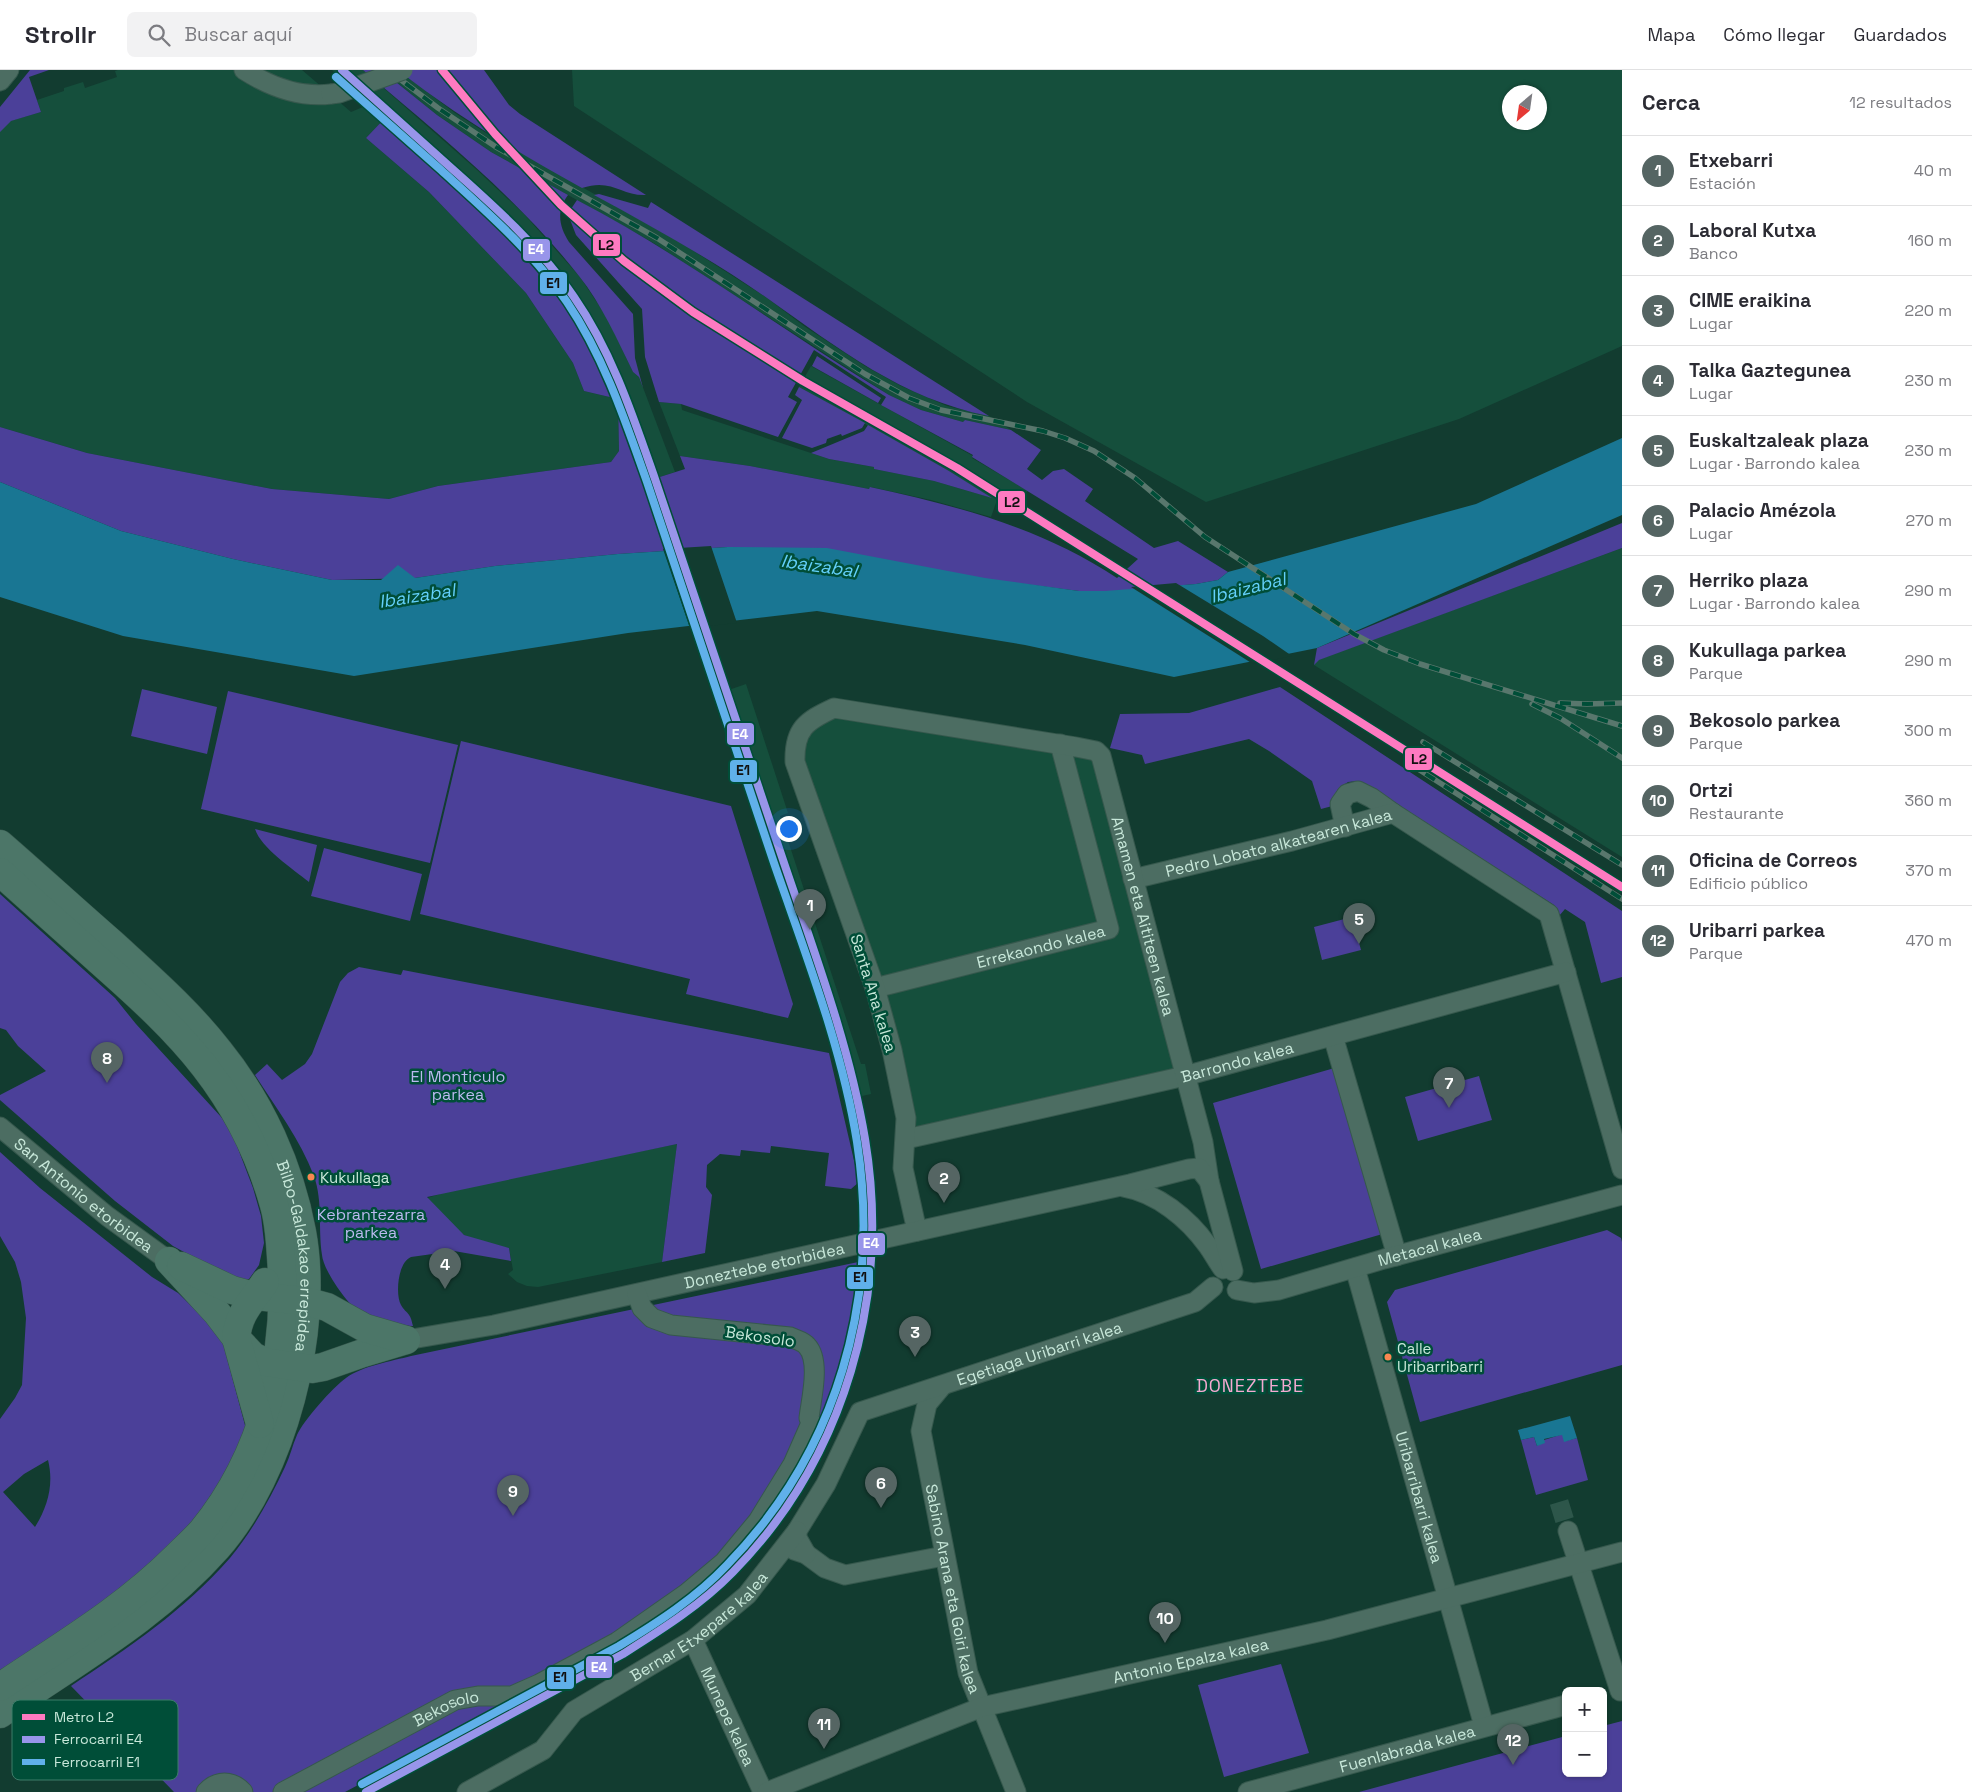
<!DOCTYPE html>
<html lang="es">
<head>
<meta charset="utf-8">
<style>
  body { margin:0; font-family:"Space Grotesk",sans-serif; background:#f2f2f3; color:#2b2b33 }
  .controls { position:absolute; right:15px; bottom:15px; display:grid; overflow:hidden; border-radius:8px; box-shadow:0 1px 4px #0004 }
  .controls button { width:45px; height:45px; display:grid; place-items:center; padding:0; border:0; border-bottom:1px solid #e1e1e2; background:#fff; color:#2b2b33; font:25px sans-serif }
  .compass { position:absolute; left:1502px; top:15px; width:45px; height:45px; border-radius:50%; background:#fff; box-shadow:0 1px 4px #0004; rotate:209deg }
  .you { position:absolute; left:788px; top:758px; width:18px; height:18px; margin:-12px; border:4px solid #fff; border-radius:50%; background:#1a73e8; box-shadow:0 0 0 8px #1a73e833 }
  .badge { display:grid; place-items:center; width:32px; height:32px; border-radius:50%; background:#556563; color:#fff; font-size:16px; font-weight:700 }
  .pin { position:absolute; translate:-50% -41px; filter:drop-shadow(0 1px 2px #0008) }
  .pin::after { content:''; position:absolute; top:26px; width:18px; height:15px; background:inherit; clip-path:polygon(0 0,100% 0,50% 100%) }
  .list { margin:0; padding:0; list-style:none }
  h2 { display:flex; justify-content:space-between; align-items:center; height:65px; margin:0; padding:0 20px; font-size:21px }
  h2 small { font-size:16px; font-weight:400; color:#7c7c81 }
  .list li { display:grid; grid-template-columns:32px 1fr auto; gap:15px; align-items:center; box-sizing:border-box; height:70px; padding:0 20px; border-top:1px solid #e1e1e2 }
  .list b { display:block; font-size:19px; white-space:nowrap }
  .list p { margin:0; font-size:16px; white-space:nowrap; color:#7c7c81 }
  .list em { font-size:16px; font-style:normal; color:#7c7c81 }
  .icon { flex:none; width:28px; height:28px; fill:none; stroke:currentColor; stroke-width:2; stroke-linecap:round; stroke-linejoin:round }
  .map { position:relative; flex:none; width:1622px; height:1722px; overflow:hidden }
  header { display:flex; align-items:center; gap:30px; box-sizing:border-box; height:70px; padding:0 25px; background:#fff; border-bottom:1px solid #e1e1e2 }
  header strong { font-size:24px }
  nav { display:flex; gap:28px; margin-inline-start:auto; font-size:18px }
  .search { width:350px; height:45px; background:#f2f2f3; display:flex; align-items:center; gap:12px; box-sizing:border-box; padding:0 18px; border-radius:8px; color:#7c7c81; font-size:19px }
  main { display:flex }
  aside { flex:1; background:#fff }
  .map>svg:first-child { display:block }
</style>
</head>
<body>
<header>
<strong>Strollr</strong>
<div class="search"><svg class="icon" aria-label="search" viewBox="0 0 24 24"><circle cx="10" cy="10" r="6"/><path d="M15 15l6 6"/></svg>Buscar aquí</div>
<nav><a>Mapa</a><a>Cómo llegar</a><a>Guardados</a></nav>
</header>
<main>
<div class="map">
<svg width="1622" height="1722" viewBox="0 0 1622 1722">
  <rect width="100%" height="100%" fill="#123c30"/>
  <path fill="#154f3c" fill-rule="evenodd" d="M118,0H302L351,42L370,34L332,0H363L476,99L524,144L580,207L608,249L633,302L639,307L675,402L647,411L617,321L597,281L557,214L522,173L385,48L366,68L429,122L526,223L573,293L584,321L618,329L619,381L611,392L438,416L389,429L272,419L87,383L0,357V54L41,42L37,30L64,21V18L83,12L85,18L117,7L115,1Z
    M381,0H398L455,43L491,66L678,171L767,228L804,256L865,296L901,316L947,336L989,346L1011,360L965,350L963,352L921,340L889,325L652,172L491,82L437,45Z
    M572,0H1622V276L1459,349L1206,432L1027,332L574,36ZM1510,22H1540V52H1510Z
    M811,296L973,386L972,388L1028,421L1014,433L997,430L991,447L931,430L871,417L869,419L750,396L680,386L659,332L681,334L682,340L829,389L874,397V399L934,411L989,427L949,401L799,317Z
    M1622,478V787L1314,595L1318,590Z
    M746,614L788,743L780,746L861,994H865L871,1024L853,1028L827,934L766,751L757,754L717,624Z
    M834,638L1096,681L1185,1006L906,1069V1048L795,682Z
    M677,1074L662,1192L538,1217L527,1216L517,1212L508,1204L513,1200L509,1178L495,1176L464,1165L451,1154L427,1128L463,1117Z"/>
  <path fill="#4b4099" fill-rule="evenodd" d="M30,0H49L29,7L41,42L11,51L0,62V37Z
    M363,0H381L437,45L491,82L568,125C556,141 559,156 569,172L633,244L635,288L643,318L639,307L633,302C617,269 602,235 579,206C518,128 438,64 363,0Z
    M398,0H484L509,35L520,44L646,125C621,126 612,108 582,118C518,82 456,46 398,0Z
    M385,48L522,173L557,214L597,281L617,321L647,411L685,399L680,386L750,396L869,419L870,417C958,436 1042,458 1117,508L1138,489L972,387L973,385L881,335L886,327L814,280L788,327L797,332L778,367L681,334L659,332L645,287L642,239L576,165L569,147L571,139L577,130C686,187 784,262 889,325L921,340L963,352L965,350L1011,360L1041,380L1027,399L1042,410L1053,401L1064,399L1093,419L1085,431L1154,478L1178,471L1228,502L1218,510L1196,514L1105,522L1079,521L728,477L618,484L495,496L415,508L332,510L233,489L121,461L0,412V357L87,383L272,419L389,429L438,416L611,392L619,381L618,329L584,321L573,293L526,223L429,122L366,68Z
    M599,124L648,138L651,132L989,346C902,329 838,278 767,228C711,189 653,157 594,125Z
    M817,286L881,328L878,333L812,296Z
    M799,317L865,353L862,358L842,366L841,364L827,369L826,373L812,378L782,368L802,330L795,325Z
    M868,355L949,401L992,428L934,411L874,399V397L829,389L811,383L864,361Z
    M1622,453V478L1319,590L1314,595L1317,578Z
    M1280,617L1622,841V907L1601,913L1585,852L1565,839L1559,846L1554,835L1373,719L1357,711L1348,712L1338,719L1335,726L1336,735L1321,739L1312,711L1269,681L1249,669L1145,694L1142,685L1110,678L1120,644L1189,643Z
    M142,619L217,637L207,684L131,666Z
    M228,621L458,675L430,793L201,739Z
    M461,671L731,736L793,934L788,948L686,924L690,909L420,844Z
    M255,759L317,775L309,812C293,799 261,778 255,759Z
    M324,778L422,804L410,851L311,826Z
    M0,824L115,928L136,954L222,1048L234,1068L253,1118L261,1146L264,1173L259,1195L249,1209L237,1211L173,1176L115,1131L0,1030V1025L46,1001L18,976L6,960L0,958Z
    M1352,847L1361,880L1322,890L1314,857Z
    M359,897L401,905L403,900L829,983L859,1112L851,1119L825,1116L829,1083L771,1076L770,1083L741,1080L740,1086L720,1084L707,1095L706,1117L712,1125L705,1183L662,1192L677,1074L427,1127L464,1165L509,1178L511,1191L454,1181L411,1187C398,1192 395,1224 401,1235C407,1245 410,1241 413,1256C396,1256 378,1251 362,1244C349,1237 323,1200 322,1185C318,1159 323,1132 314,1106C300,1069 276,1038 255,1005L267,994L282,1010L305,994L312,984L340,912L348,903Z
    M1338,997L1386,1163L1261,1199L1213,1033Z
    M1479,1006L1492,1050L1418,1071L1405,1027Z
    M0,1082L40,1118L152,1207L178,1223L208,1252L223,1273L246,1359L225,1406L191,1455L126,1518L0,1603V1349L15,1328L22,1315L26,1248L21,1212L15,1192L0,1166ZM48,1390C54,1414 48,1436 35,1457L3,1422L24,1404Z
    M1607,1160L1621,1168L1622,1172V1295L1420,1352L1387,1232L1395,1220Z
    M863,1191L847,1294L811,1382L742,1484L598,1587L345,1722H174L71,1616C128,1578 185,1540 230,1488C253,1460 270,1429 285,1397C290,1387 292,1376 297,1365C303,1351 333,1317 346,1308C362,1296 392,1291 411,1286Z
    M1563,1364L1565,1371L1577,1368L1588,1410L1536,1425L1521,1370L1534,1367L1537,1376L1544,1370Z
    M1281,1594L1309,1683L1224,1707L1198,1615Z
    M1622,1651V1722H1359L1566,1666V1703H1603V1656Z"/>
  <path fill="#197693" d="M1622,368V445L1317,578L1174,607L1025,575L817,541L628,563L354,606L123,566L0,527V412L121,461L233,489L332,510H381L398,495L415,508L495,496L618,484L728,477L827,478L985,508L1079,521H1105L1196,514L1218,510L1228,502L1476,434Z
    M1570,1346L1577,1368L1564,1372L1562,1365L1544,1369L1545,1373L1537,1376L1534,1367L1521,1370L1518,1360Z"/>
  <path fill="#123c30" d="M711,476L737,553L690,558L663,479Z
    M1176,513L1263,566L1292,586L1253,594L1131,517Z"/>
  <g fill="none" stroke-linecap="round" stroke-linejoin="round">
    <path stroke="#2d564a" stroke-width="19" stroke-dasharray="19 9" stroke-linecap="butt" d="M1559,1432L1568,1461"/>
    <defs>
      <g id="minor">
        <path d="M244,0C269,16 300,28 331,24"/>
        <path d="M0,11L9,0"/>
        <path d="M1345,757L1340,734L1347,724L1358,721L1372,728L1393,743"/>
        <path id="s1" d="M1133,809L1292,771L1393,743L1549,844L1622,1099"/>
        <path id="s2" d="M875,918L1109,859L1060,674"/>
        <path d="M1333,966L1397,1186"/>
        <path id="s3" d="M0,1057L107,1146L169,1191"/>
        <path id="s4" d="M906,1069L1185,1006L1566,902"/>
        <path d="M1123,1117C1157,1123 1188,1148 1208,1176C1213,1183 1217,1191 1223,1199"/>
        <path id="s5" d="M917,1161L903,1098L906,1048L892,980L875,918L795,692C794,659 806,651 834,638L1076,677L1096,681L1101,686L1203,1072L1209,1111"/>
        <path id="s6" d="M1355,1198L1484,1656"/>
        <path id="s7" d="M1237,1220L1254,1223L1279,1220L1384,1189L1622,1125"/>
        <path id="s8" d="M406,1270L494,1255L1130,1114L1189,1099L1199,1098L1209,1111L1233,1201"/>
        <path id="s9" d="M942,1316L927,1334L921,1361L968,1603L1016,1722"/>
        <path d="M1568,1461L1620,1621"/>
        <path d="M794,1480L806,1484L825,1498L845,1505L944,1486"/>
        <path id="s10" d="M806,1484L797,1468V1461L826,1414L860,1342L1195,1232L1213,1217"/>
        <path id="s11" d="M693,1570L763,1722"/>
        <path d="M206,1722C217,1710 232,1710 243,1722"/>
        <path id="s12" d="M283,1722L455,1630L478,1626H512L539,1614L617,1572L687,1523L724,1492L758,1451L793,1394L811,1353L809,1348C811,1330 821,1291 807,1276C803,1271 796,1270 790,1267L671,1255L652,1248L642,1238L637,1224"/>
        <path id="s13" d="M467,1722L543,1680L574,1641L693,1570L747,1525L797,1461"/>
        <path id="s14" d="M767,1722L982,1637L1327,1560L1622,1482"/>
        <path id="s15" d="M1248,1722L1566,1635"/>
      </g>
      <g id="trunk">
        <path id="s16" d="M0,774C38,807 75,841 113,874C150,908 188,941 219,981C261,1033 290,1097 302,1162C320,1260 283,1403 217,1478C156,1547 75,1592 0,1644"/>
        <path d="M0,802C35,833 70,865 105,896C140,927 175,959 204,996C236,1037 260,1085 274,1135C279,1152 280,1170 281,1187C289,1284 264,1385 202,1461C194,1470 185,1478 176,1487C124,1539 61,1576 0,1617"/>
        <path d="M169,1191L217,1243L236,1268L253,1286L265,1292L312,1299L323,1297L363,1283L406,1270"/>
        <path d="M181,1196L232,1220L254,1226L305,1231L327,1237L365,1258L406,1270"/>
        <path d="M260,1354L236,1268C239,1242 251,1233 265,1212"/>
      </g>
    </defs>
    <use href="#minor" stroke="#36584d" stroke-width="21"/>
    <use href="#trunk" stroke="#36584d" stroke-width="29"/>
    <use href="#minor" stroke="#4c6d62" stroke-width="19"/>
    <use href="#trunk" stroke="#4c7668" stroke-width="28"/>
    <defs>
      <path id="rail" d="M388,0L438,38L496,77L657,168L865,304L909,328L941,340L1043,361L1065,368L1094,381L1135,408L1205,467L1354,564L1384,580L1420,594L1622,656
        M1560,633L1587,634L1622,633
        M1532,634L1560,648L1622,688
        M1423,672L1622,795
        M1407,692L1622,829"/>
    </defs>
    <use href="#rail" stroke="#59776d" stroke-width="5.5"/>
    <use href="#rail" stroke="#004e38" stroke-width="4" stroke-dasharray="11" stroke-linecap="butt"/>
    <defs>
      <path id="minor-bridge" d="M331,24L339,23L403,0"/>
    </defs>
    <use href="#minor-bridge" stroke="#36584d" stroke-width="21" stroke-linecap="butt"/>
    <use href="#minor-bridge" stroke="#4c6d62" stroke-width="19"/>
    <defs>
      <path id="rail-1" d="M342,0C378,32 413,64 449,96C494,136 539,176 574,227C612,282 633,346 655,409C697,535 739,661 782,787C813,879 849,973 865,1069C891,1226 845,1388 733,1502C701,1535 661,1560 623,1584L366,1722"/>
      <path id="rail-2" d="M336,7C371,38 406,69 441,100C486,141 532,181 567,232C604,287 625,350 647,412C689,539 732,666 774,793C805,883 842,977 857,1072C881,1228 838,1381 727,1495C696,1528 657,1553 619,1576L362,1714"/>
    </defs>
    <use href="#rail-1" stroke="#004e38" stroke-width="11"/>
    <use href="#rail-2" stroke="#004e38" stroke-width="11"/>
    <use href="#rail-1" stroke="#9895ea" stroke-width="8"/>
    <use href="#rail-2" stroke="#60b0ea" stroke-width="8"/>
    <defs>
      <path id="metro-1" d="M442,0L495,64L561,135L624,191L693,242L803,311L957,398L1622,817"/>
    </defs>
    <use href="#metro-1" stroke="#004e38" stroke-width="11"/>
    <use href="#metro-1" stroke="#fe7ac1" stroke-width="8"/>
  </g>
  <g fill="#f88751" stroke="#004e38" stroke-width="2">
    <circle cx="311" cy="1107" r="4.5"/>
    <circle cx="1388" cy="1287" r="4.5"/>
  </g>
  <g text-anchor="middle" stroke-width="5" stroke-linejoin="round" paint-order="stroke">
    <g font-size="15" fill="#c8e8da" stroke="#004e38" text-anchor="start">
      <text x="320" y="1113">Kukullaga</text>
      <text x="1397" y="1284">Calle<tspan x="1397" dy="18">Uribarribarri</tspan></text>
    </g>
    <g font-size="16" fill="#c8e8da" stroke="#004e38">
      <text dy="6" stroke="none"><textPath href="#s1" startOffset="150">Pedro Lobato alkatearen kalea</textPath></text>
      <text dy="6" stroke="none"><textPath href="#s5" startOffset="999">Amamen eta Aititeen kalea</textPath></text>
      <text dy="6" stroke="none"><textPath href="#s2" startOffset="171">Errekaondo kalea</textPath></text>
      <text transform="translate(874 923) rotate(73)" y="6">Santa Ana kalea</text>
      <text dy="6" stroke="none"><textPath href="#s4" startOffset="340">Barrondo kalea</textPath></text>
      <text dy="6" stroke="none"><textPath href="#s3" startOffset="108">San Antonio etorbidea</textPath></text>
      <text dy="6" stroke="none"><textPath href="#s7" startOffset="199">Metacal kalea</textPath></text>
      <text dy="6" stroke="none"><textPath href="#s16" startOffset="526">Bilbo-Galdakao errepidea</textPath></text>
      <text dy="6" stroke="none"><textPath href="#s8" startOffset="366">Doneztebe etorbidea</textPath></text>
      <text transform="translate(760 1266) rotate(8)" y="6">Bekosolo</text>
      <text dy="6" stroke="none"><textPath href="#s10" startOffset="349">Egetiaga Uribarri kalea</textPath></text>
      <text dy="6" stroke="none"><textPath href="#s6" startOffset="238">Uribarribarri kalea</textPath></text>
      <text dy="6" stroke="none"><textPath href="#s9" startOffset="212">Sabino Arana eta Goiri kalea</textPath></text>
      <text dy="6" stroke="none"><textPath href="#s13" startOffset="288">Bernar Etxepare kalea</textPath></text>
      <text dy="6" stroke="none"><textPath href="#s14" startOffset="445">Antonio Epalza kalea</textPath></text>
      <text dy="6" stroke="none"><textPath href="#s12" startOffset="184">Bekosolo</textPath></text>
      <text dy="6" stroke="none"><textPath href="#s11" startOffset="84">Munepe kalea</textPath></text>
      <text dy="6" stroke="none"><textPath href="#s15" startOffset="165">Fuenlabrada kalea</textPath></text>
    </g>
    <g font-size="16" fill="#bbb9f0" stroke="#004e38">
      <text x="458" y="1012">El Monticulo<tspan x="458" dy="18">parkea</tspan></text>
      <text x="371" y="1150">Kebrantezarra<tspan x="371" dy="18">parkea</tspan></text>
    </g>
    <g font-size="18" font-style="italic" fill="#63d0fb" stroke="#004e38">
      <text transform="translate(819 496) rotate(8)" y="6">Ibaizabal</text>
      <text transform="translate(1248 518) rotate(-14)" y="6">Ibaizabal</text>
      <text transform="translate(417 526) rotate(-9)" y="6">Ibaizabal</text>
    </g>
    <g font-size="18" letter-spacing="1" fill="#f4aad1" stroke="#004e38">
      <text x="1250" y="1322">DONEZTEBE</text>
    </g>
  </g>
  <rect x="12" y="1630" width="166" height="80" rx="8" fill="#004e38" stroke="#3c7c69" stroke-width="1"/>
  <rect x="22" y="1644" width="23" height="6" fill="#fe7ac1"/>
  <rect x="22" y="1666" width="23" height="7" fill="#9895ea"/>
  <rect x="22" y="1689" width="23" height="6" fill="#60b0ea"/>
  <g font-size="14" fill="#c8e8da">
    <text x="54" y="1652">Metro L2</text>
    <text x="54" y="1674">Ferrocarril E4</text>
    <text x="54" y="1697">Ferrocarril E1</text>
  </g>
  <g stroke="#004e38" stroke-width="2">
    <rect x="592" y="163" width="29" height="24" rx="5" fill="#fe7ac1"/>
    <rect x="522" y="168" width="29" height="24" rx="5" fill="#9895ea"/>
    <rect x="539" y="201" width="29" height="24" rx="5" fill="#60b0ea"/>
    <rect x="997" y="420" width="29" height="24" rx="5" fill="#fe7ac1"/>
    <rect x="726" y="652" width="29" height="24" rx="5" fill="#9895ea"/>
    <rect x="1404" y="677" width="29" height="24" rx="5" fill="#fe7ac1"/>
    <rect x="729" y="689" width="29" height="24" rx="5" fill="#60b0ea"/>
    <rect x="857" y="1162" width="29" height="24" rx="5" fill="#9895ea"/>
    <rect x="846" y="1196" width="28" height="24" rx="5" fill="#60b0ea"/>
    <rect x="585" y="1585" width="28" height="24" rx="5" fill="#9895ea"/>
    <rect x="546" y="1596" width="29" height="24" rx="5" fill="#60b0ea"/>
  </g>
  <g font-size="14" text-anchor="middle" font-weight="bold" fill="#fff">
    <text x="536" y="184">E4</text>
    <text x="740" y="669">E4</text>
    <text x="871" y="1178">E4</text>
    <text x="599" y="1602">E4</text>
  </g>
  <g font-size="14" text-anchor="middle" font-weight="bold" fill="#111">
    <text x="606" y="180">L2</text>
    <text x="553" y="218">E1</text>
    <text x="1012" y="437">L2</text>
    <text x="1419" y="694">L2</text>
    <text x="743" y="705">E1</text>
    <text x="860" y="1212">E1</text>
    <text x="560" y="1612">E1</text>
  </g>
</svg>
<div class="controls">
<button>+</button>
<button>−</button>
</div>
<svg class="compass" viewBox="-18 -18 36 36"><path d="M0-13l5 13h-10z" fill="#e53935"/><path d="M0 13l5-13h-10z" fill="#7c7c81"/></svg>
<div class="you"></div>
<div class="pin badge" style="left:810px;top:860px">1</div>
<div class="pin badge" style="left:944px;top:1133px">2</div>
<div class="pin badge" style="left:915px;top:1287px">3</div>
<div class="pin badge" style="left:445px;top:1219px">4</div>
<div class="pin badge" style="left:1359px;top:874px">5</div>
<div class="pin badge" style="left:881px;top:1438px">6</div>
<div class="pin badge" style="left:1449px;top:1038px">7</div>
<div class="pin badge" style="left:107px;top:1013px">8</div>
<div class="pin badge" style="left:513px;top:1446px">9</div>
<div class="pin badge" style="left:1165px;top:1573px">10</div>
<div class="pin badge" style="left:824px;top:1679px">11</div>
<div class="pin badge" style="left:1513px;top:1695px">12</div>
</div>
<aside>
<h2>Cerca<small>12 resultados</small></h2>
<ul class="list">
<li><span class="badge">1</span><div><b>Etxebarri</b><p>Estación</p></div><em>40 m</em></li>
<li><span class="badge">2</span><div><b>Laboral Kutxa</b><p>Banco</p></div><em>160 m</em></li>
<li><span class="badge">3</span><div><b>CIME eraikina</b><p>Lugar</p></div><em>220 m</em></li>
<li><span class="badge">4</span><div><b>Talka Gaztegunea</b><p>Lugar</p></div><em>230 m</em></li>
<li><span class="badge">5</span><div><b>Euskaltzaleak plaza</b><p>Lugar · Barrondo kalea</p></div><em>230 m</em></li>
<li><span class="badge">6</span><div><b>Palacio Amézola</b><p>Lugar</p></div><em>270 m</em></li>
<li><span class="badge">7</span><div><b>Herriko plaza</b><p>Lugar · Barrondo kalea</p></div><em>290 m</em></li>
<li><span class="badge">8</span><div><b>Kukullaga parkea</b><p>Parque</p></div><em>290 m</em></li>
<li><span class="badge">9</span><div><b>Bekosolo parkea</b><p>Parque</p></div><em>300 m</em></li>
<li><span class="badge">10</span><div><b>Ortzi</b><p>Restaurante</p></div><em>360 m</em></li>
<li><span class="badge">11</span><div><b>Oficina de Correos</b><p>Edificio público</p></div><em>370 m</em></li>
<li><span class="badge">12</span><div><b>Uribarri parkea</b><p>Parque</p></div><em>470 m</em></li>
</ul>
</aside>
</main>
</body>
</html>
